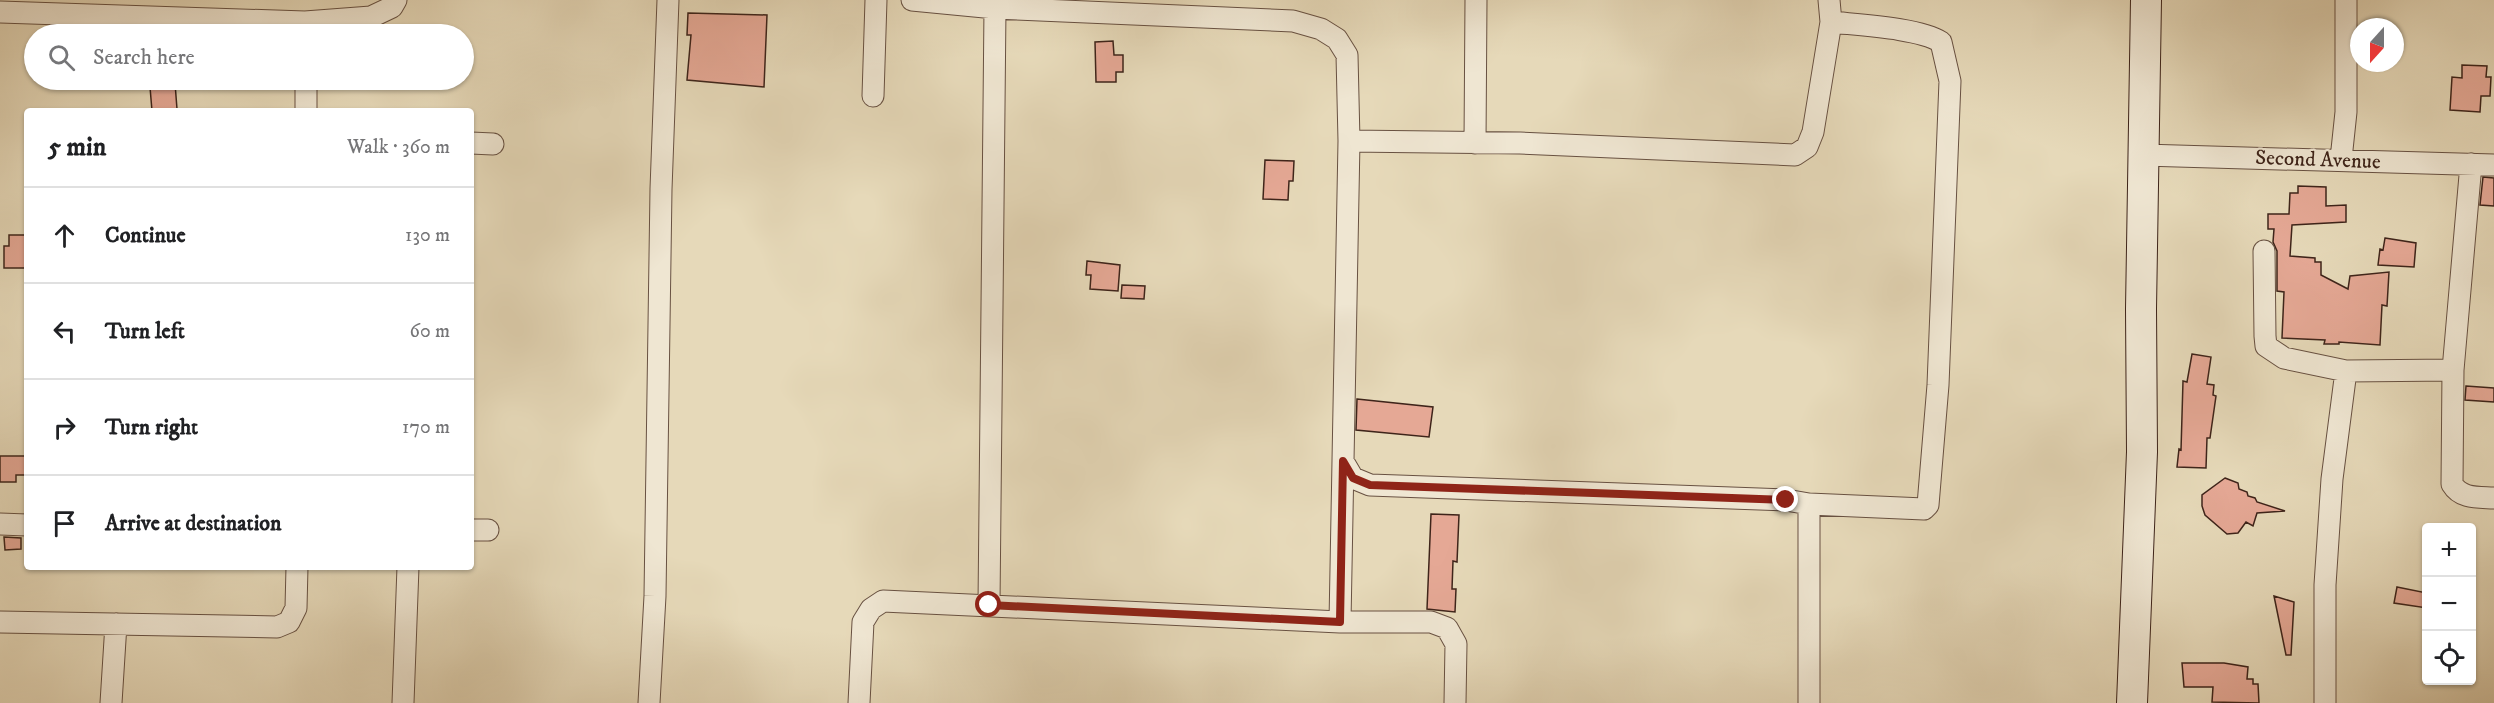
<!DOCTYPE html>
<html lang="en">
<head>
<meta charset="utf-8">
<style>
  body { margin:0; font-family:"IM FELL DW Pica",serif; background:#f2f2f2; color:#202124 }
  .controls { position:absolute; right:18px; bottom:18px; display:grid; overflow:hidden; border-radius:6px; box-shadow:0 2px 4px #0004 }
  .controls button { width:54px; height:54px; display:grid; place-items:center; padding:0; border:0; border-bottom:2px solid #e0e0e0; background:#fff; color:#202124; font:30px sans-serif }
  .compass { position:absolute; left:2350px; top:18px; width:54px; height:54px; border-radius:50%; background:#fff; box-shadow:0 2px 4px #0004; rotate:201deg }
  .stop { position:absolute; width:18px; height:18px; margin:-14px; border:4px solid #8f2418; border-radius:50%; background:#fff }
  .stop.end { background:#8f2418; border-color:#fff; box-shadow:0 2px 6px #0008 }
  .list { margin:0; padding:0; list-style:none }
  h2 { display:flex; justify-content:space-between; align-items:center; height:78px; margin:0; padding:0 24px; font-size:26px }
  h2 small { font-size:20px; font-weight:400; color:#757577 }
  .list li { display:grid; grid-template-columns:39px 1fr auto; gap:18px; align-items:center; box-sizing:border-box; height:96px; padding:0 24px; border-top:2px solid #e0e0e0 }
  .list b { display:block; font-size:22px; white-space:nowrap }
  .list em { font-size:20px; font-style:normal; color:#757577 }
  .icon { flex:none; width:33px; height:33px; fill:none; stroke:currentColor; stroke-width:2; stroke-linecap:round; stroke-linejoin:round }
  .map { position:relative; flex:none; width:2494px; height:703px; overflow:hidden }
  .search { position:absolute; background:#fff; box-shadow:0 2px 4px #0004; left:24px; top:24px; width:450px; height:66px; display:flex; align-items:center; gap:15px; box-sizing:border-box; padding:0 21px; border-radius:33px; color:#757577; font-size:22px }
  .panel { position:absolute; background:#fff; box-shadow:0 2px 4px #0004; left:24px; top:108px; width:450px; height:462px; border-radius:6px }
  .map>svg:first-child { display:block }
</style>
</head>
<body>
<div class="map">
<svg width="2494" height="703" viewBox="0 0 2494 703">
  <rect width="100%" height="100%" fill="#e6d9b9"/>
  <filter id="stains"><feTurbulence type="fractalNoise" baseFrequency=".00333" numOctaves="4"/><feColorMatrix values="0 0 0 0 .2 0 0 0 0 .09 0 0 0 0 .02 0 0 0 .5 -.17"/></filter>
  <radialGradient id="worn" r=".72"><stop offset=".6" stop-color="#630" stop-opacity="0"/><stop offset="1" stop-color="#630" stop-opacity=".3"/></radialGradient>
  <path fill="#e5a895" stroke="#3e241a" stroke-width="1.5" d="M688,13L767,15L764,87L687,80L691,35H687Z
    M1113,41L1114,55H1123V72H1116V82H1096L1095,42Z
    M2462,65L2487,66L2486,77H2491L2490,96H2481L2480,112L2450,110L2452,77L2462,78Z
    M175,83L177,109L152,111L150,87Z
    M1265,160L1294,161L1293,181H1289L1288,200L1263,199Z
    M2483,177L2494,178V206L2480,205Z
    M2298,186L2326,187V206L2346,205V222L2292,225L2290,256L2315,258V262H2321V275L2348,289L2350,276L2389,272L2387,306L2382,305L2380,345L2339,342V344H2324L2325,340L2282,338L2284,292L2277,291V251L2273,242L2274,229H2268V214H2289L2290,193H2298Z
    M9,235H27V268H4V246H9Z
    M2385,238L2416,243L2414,267L2378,265L2380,249L2383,250Z
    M1087,261L1120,265L1118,291L1090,289L1091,275H1086Z
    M1122,285L1145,286L1144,299L1121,298Z
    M2192,354L2211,357L2207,384L2214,385L2213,395L2216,396L2210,438H2207L2206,468L2177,467L2179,449L2181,450L2183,381L2187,382Z
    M2466,386L2494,388V402L2465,400Z
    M1357,399L1433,407L1429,437L1356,430Z
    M0,456H27V475H16V482H0Z
    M2225,478L2238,483L2239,489L2247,492L2248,496L2255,498L2257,502L2285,511L2257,513L2253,526L2246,522L2238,533L2227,534L2205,515L2202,506V495Z
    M1431,514L1459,515L1457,562L1453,561L1452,589H1456L1455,612L1427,609Z
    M4,537L21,538V549L5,550Z
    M2397,587L2427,593V608L2394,603Z
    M2274,596L2294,602L2291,655H2286Z
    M2182,663H2224L2248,667L2247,679H2253V684H2258L2259,703L2212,702L2213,687H2184Z"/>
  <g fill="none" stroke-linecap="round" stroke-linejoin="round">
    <defs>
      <path id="street" d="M912,0L995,8L1293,21L1321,29L1337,39L1347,55L1349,141L1343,461L1353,478L1370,485L1786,500L1809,504V703
        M0,12L305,22L371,17L392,7L396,0
        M306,80V111
        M873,96L876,0
        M1349,141L1520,143L1795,155L1807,147L1813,132L1831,22L1829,0
        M471,143L493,144
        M1475,143L1476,0
        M2143,155L2494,165
        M2341,159L2346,112V0
        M2471,164L2453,370L2452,484C2461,499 2478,497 2494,498
        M2264,251L2265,336L2266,346L2284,358L2346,371L2453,370
        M1809,504L1924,509L1928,505L1938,385L1950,81L1941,42C1920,28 1858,25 1831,22
        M0,524L27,525
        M471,530H488
        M989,605L995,8
        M0,622L277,627L289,622L296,608L297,567
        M1340,622L1343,461
        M111,703L116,624
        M403,703L408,567
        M649,703L655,596L661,189L668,0
        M859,703L863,622L871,609L883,601L1340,622H1431L1447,628L1456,644L1455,703
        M2325,703V585L2332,479L2346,371"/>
      <path id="secondary" d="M2132,703L2142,452L2141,309L2146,0"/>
    </defs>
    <use href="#street" stroke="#685142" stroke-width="23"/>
    <use href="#secondary" stroke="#3e241a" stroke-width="32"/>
    <use href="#street" stroke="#efe6d2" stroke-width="21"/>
    <use href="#secondary" stroke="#efe6d2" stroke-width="30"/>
  </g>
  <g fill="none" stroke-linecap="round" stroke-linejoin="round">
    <path stroke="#8f2418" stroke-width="8" d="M989,605L1340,622L1343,461L1353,478L1370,485L1786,500"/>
  </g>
  <g text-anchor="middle" stroke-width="4.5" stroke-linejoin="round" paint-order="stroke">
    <g font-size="21" fill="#3e241a" stroke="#efe6d2">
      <text transform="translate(2318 159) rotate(2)" y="7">Second Avenue</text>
    </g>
  </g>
  <rect width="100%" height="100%" filter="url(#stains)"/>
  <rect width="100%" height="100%" fill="url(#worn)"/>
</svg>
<div class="controls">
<button>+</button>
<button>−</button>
<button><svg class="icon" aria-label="locate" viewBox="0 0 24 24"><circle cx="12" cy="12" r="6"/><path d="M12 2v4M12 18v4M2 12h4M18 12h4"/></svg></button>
</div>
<svg class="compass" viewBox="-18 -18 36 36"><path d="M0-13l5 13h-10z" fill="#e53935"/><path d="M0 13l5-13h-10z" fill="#757577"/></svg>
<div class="stop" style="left:989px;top:605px"></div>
<div class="stop end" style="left:1786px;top:500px"></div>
<div class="search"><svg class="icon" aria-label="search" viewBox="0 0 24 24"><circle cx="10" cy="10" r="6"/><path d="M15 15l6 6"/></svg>Search here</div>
<section class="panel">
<h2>5 min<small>Walk · 360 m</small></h2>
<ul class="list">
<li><svg class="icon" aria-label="ahead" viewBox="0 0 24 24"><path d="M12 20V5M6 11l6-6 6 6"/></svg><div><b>Continue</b></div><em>130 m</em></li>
<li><svg class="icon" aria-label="left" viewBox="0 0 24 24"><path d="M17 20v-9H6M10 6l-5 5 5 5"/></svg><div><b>Turn left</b></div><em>60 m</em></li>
<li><svg class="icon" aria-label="right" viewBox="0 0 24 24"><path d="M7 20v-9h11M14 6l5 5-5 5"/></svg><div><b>Turn right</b></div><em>170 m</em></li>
<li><svg class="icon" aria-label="arrive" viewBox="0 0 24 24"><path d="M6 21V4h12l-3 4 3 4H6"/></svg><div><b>Arrive at destination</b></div></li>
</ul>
</section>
</div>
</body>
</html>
